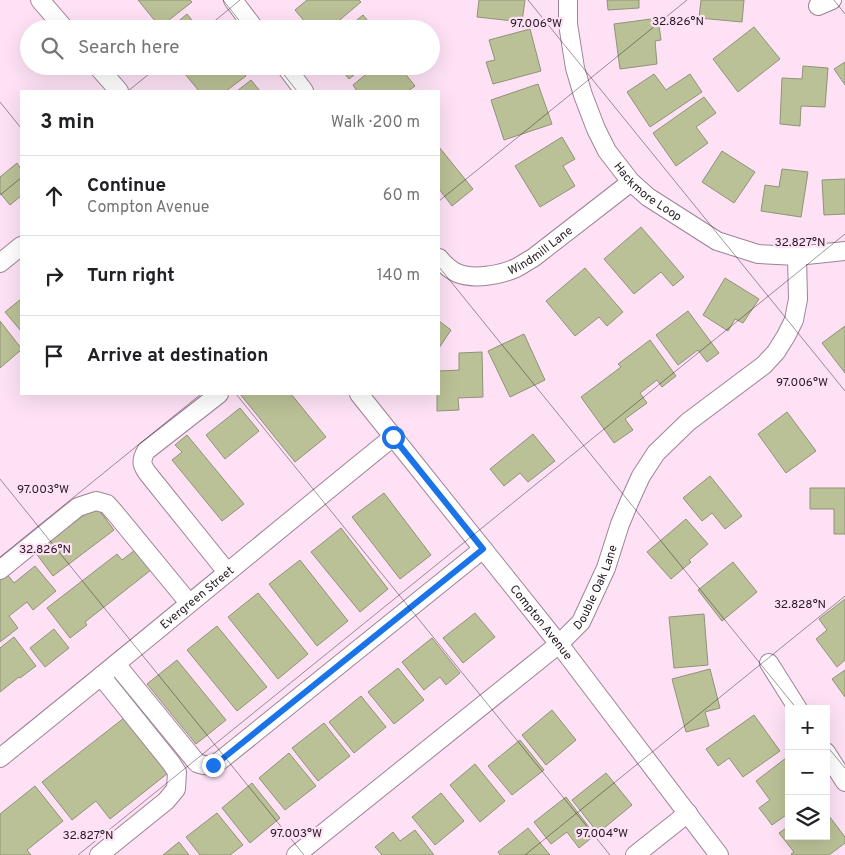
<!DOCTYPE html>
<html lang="en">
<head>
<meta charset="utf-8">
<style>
  body { margin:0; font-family:Overpass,sans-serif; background:#f6f6f6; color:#202124 }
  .controls { position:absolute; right:15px; bottom:15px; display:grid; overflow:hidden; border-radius:0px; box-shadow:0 5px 20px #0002 }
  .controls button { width:45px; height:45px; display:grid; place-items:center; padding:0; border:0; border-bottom:1px solid #e0e0e0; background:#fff; color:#202124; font:25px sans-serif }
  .stop { position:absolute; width:15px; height:15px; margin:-11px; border:4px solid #1a73e8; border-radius:50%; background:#fff }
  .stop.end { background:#1a73e8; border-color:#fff; box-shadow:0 1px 5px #0008 }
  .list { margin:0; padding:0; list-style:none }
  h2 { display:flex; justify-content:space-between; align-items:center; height:65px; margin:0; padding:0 20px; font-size:21px }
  h2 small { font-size:16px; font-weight:400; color:#757577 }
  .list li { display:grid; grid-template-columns:32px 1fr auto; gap:15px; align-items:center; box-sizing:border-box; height:80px; padding:0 20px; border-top:1px solid #e0e0e0 }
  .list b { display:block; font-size:19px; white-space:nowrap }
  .list p { margin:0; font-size:16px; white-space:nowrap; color:#757577 }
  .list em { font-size:16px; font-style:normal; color:#757577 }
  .icon { flex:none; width:28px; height:28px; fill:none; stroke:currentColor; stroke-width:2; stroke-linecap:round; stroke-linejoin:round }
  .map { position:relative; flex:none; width:845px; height:855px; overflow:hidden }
  .search { position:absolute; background:#fff; box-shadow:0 5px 20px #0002; left:20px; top:20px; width:420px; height:55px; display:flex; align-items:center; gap:12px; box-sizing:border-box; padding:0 18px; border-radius:28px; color:#757577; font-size:19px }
  .panel { position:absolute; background:#fff; box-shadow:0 5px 20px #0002; left:20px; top:90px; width:420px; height:305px; border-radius:0px }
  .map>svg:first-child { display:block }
</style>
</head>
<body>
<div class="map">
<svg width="845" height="855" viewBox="0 0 845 855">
  <rect width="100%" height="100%" fill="#fee1f5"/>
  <path fill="#bac196" stroke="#8f9377" d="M138,0H190L192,2L160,27Z
    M307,0H359L361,2L329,29H311L295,10Z
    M479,0H525L522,22L477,17Z
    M607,0H639V8L608,10Z
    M701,0H744L742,22L699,18Z
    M187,14L199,29H169Z
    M363,15L375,29H346Z
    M658,18L661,40L655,41L657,64L620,69L614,24Z
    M754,27L780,59L738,92L713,59Z
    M530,29L541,71L493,84L486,62L495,60L489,40Z
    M845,62V85L834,69Z
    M195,66H216L219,70L223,66H238L246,76L226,91H199L185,74Z
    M338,66H365L349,79Z
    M376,66H399L415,86L408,91H357L353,85Z
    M803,66L828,68L825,107L801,106L800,126L780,124L782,78L802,79Z
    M654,74L666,90L690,74L702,92L650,127L627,92Z
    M251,80L260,91H237Z
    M538,84L552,124L504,140L491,100Z
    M704,97L716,113L696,127L708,143L676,166L653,133Z
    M562,137L575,159L563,166L575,186L540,207L515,166Z
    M439,147L473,189L452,206L439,189Z
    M722,151L755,172L734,203L702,182Z
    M17,163L21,169V196L10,205L0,193V177Z
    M782,169L808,172L801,217L761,211L765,185L779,187Z
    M845,179V214L824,215L822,180Z
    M641,227L684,277L673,286L661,272L634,294L604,259Z
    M585,268L623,312L607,326L599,317L575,336L546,301Z
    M725,278L759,299L743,323L735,319L728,331L703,315Z
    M21,299V331L5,312Z
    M688,311L719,353L707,362L698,350L678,365L656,335Z
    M0,321L21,348V350L0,368Z
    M439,321L451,330L439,348Z
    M845,326V373L822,343Z
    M524,334L545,380L510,397L488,351Z
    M650,340L676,376L662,387L657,380L640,393L647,403L625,419L633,430L614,443L581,397L621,367L618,364Z
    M482,352L483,397L458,398L459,410L437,411V394H439V371L459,370V353Z
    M240,394H291L326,437L295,462Z
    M240,408L259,431L225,459L206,435Z
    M787,412L816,451L786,473L758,434Z
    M533,434L555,461L528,482L520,473L504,486L490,469Z
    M187,435L244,504L222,521L172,460L182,452L175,445Z
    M710,476L742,516L725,529L712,513L702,521L683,498Z
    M810,488H845V534H834V509H810Z
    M384,493L431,555L400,579L352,517Z
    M96,506L114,530L53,576L35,552Z
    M686,519L708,544L689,560L691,562L671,579L647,552Z
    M341,528L388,589L360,612L311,552Z
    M135,550L151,570L85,622L87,625L70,638L47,608L117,554L122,560Z
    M300,560L348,621L317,646L269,584Z
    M733,562L757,592L722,621L698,590Z
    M35,566L56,591L33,610L27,602L9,616L18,628L0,642V580L7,574L14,583Z
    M258,593L308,654L278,679L228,617Z
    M845,599V660L837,667L816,639L827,630L819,619Z
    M475,613L495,637L463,663L443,638Z
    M704,614L708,665L674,668L669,617Z
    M217,626L267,687L237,711L187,650Z
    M54,629L69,648L45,667L30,648Z
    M14,637L36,666L20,678L19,677L0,692V648Z
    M432,638L460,673L446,685L440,677L424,690L402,662Z
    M177,660L226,720L196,744L147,684Z
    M398,668L424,700L394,724L368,692Z
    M710,669L720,708L705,712L709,726L686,732L672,679Z
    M845,670V697L832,679Z
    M361,696L386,727L354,753L329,722Z
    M552,710L576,740L546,765L522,735Z
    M754,715L780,751L743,777L729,758L718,766L706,749Z
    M124,718L168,773L110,819L96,801L72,820L42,782Z
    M324,723L350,756L318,781L292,748Z
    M520,740L544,770L512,795L488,766Z
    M289,753L316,786L285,810L259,778Z
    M786,758L789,762V813L772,825L759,808L770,800L756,781Z
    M475,764L505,801L480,822L450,785Z
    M606,773L632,805L598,833L572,800Z
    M252,783L280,818L250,843L222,808Z
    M35,786L63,821L27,850L31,855H0V814Z
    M441,793L464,821L435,845L412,817Z
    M566,797L595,835L579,848L567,832L551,844L534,822Z
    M826,812L845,837V843L829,855H792L791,854L794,852L779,833L789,826V836H826Z
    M217,813L243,845L230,855H200L186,837Z
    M528,828L550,855H500L498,852Z
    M415,830L434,855H382L375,847L393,832L400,841Z
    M179,842L189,855H163Z"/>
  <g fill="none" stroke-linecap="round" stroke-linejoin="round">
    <defs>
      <g id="minor">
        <path d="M40,0L65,29"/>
        <path d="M233,0L255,29"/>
        <path id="s1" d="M568,0V24L575,68L583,95L596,129L607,151L631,182L648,197L717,241L758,254L797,256L845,251"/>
        <path d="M818,6L832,0"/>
        <path d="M97,66L119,91"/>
        <path d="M285,66L304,91"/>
        <path id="s2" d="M439,258C444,264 450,270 457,273C474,280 500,275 516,268C522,265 527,261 533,258L631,182"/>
        <path d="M0,263L21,246"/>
        <path d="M219,394L146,451C140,462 142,466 149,475L227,572"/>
        <path id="s3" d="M359,394L559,644L719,855"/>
        <path d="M0,570L78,507L96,501L107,504L115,513L189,603"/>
        <path d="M769,663L798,709"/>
        <path d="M116,664L197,763C208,767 212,766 221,760L483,549"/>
        <path d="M826,752L845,782"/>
        <path id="s4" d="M0,758C132,652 262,543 393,437"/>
        <path d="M99,855L166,801L176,789L177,772L171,763L101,676"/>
        <path id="s5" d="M296,855L559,644L581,622L606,568L620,524L631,498L641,476L656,453L688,422L764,365L776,352L786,336L794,320L798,299L797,256"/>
        <path d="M635,855L688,813"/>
      </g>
    </defs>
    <use href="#minor" stroke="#9e8396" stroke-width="20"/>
    <use href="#minor" stroke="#fff" stroke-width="18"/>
  </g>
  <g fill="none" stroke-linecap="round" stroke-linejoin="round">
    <path stroke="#1a73e8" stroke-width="6" d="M213,765L221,760L483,549L393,437"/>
  </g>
  <path fill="none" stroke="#261b23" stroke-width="1" stroke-opacity="0.45" d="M223,0L246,29M528,0L845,391M834,0L845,14M205,29L240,0M277,66L297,91M128,91L159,66M0,102L21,128M0,195L21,178M439,201L687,0M439,267L797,709M236,394L610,855M0,479L304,855M0,557L201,394M826,745L845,768M78,855L845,234M525,855L845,596"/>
  <g text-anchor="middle" stroke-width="4.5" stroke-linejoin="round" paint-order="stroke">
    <g font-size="12" fill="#261b23" stroke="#fee1f5">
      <text dy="4" stroke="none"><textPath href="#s1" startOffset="216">Hackmore Loop</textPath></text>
      <text dy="4" stroke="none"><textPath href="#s2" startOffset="114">Windmill Lane</textPath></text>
      <text dy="4" stroke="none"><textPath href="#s5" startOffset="406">Double Oak Lane</textPath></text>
      <text dy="4" stroke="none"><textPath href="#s4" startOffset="254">Evergreen Street</textPath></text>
      <text dy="4" stroke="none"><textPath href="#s3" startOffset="292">Compton Avenue</textPath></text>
    </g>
  </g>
  <g font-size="12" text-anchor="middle" fill="#261b23" stroke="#fee1f5" stroke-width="4.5" stroke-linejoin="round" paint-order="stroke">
    <text x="678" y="25">32.826°N</text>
    <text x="536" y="27">97.006°W</text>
    <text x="800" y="246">32.827°N</text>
    <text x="802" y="386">97.006°W</text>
    <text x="43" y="493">97.003°W</text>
    <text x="45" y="553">32.826°N</text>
    <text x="800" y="608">32.828°N</text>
    <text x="296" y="837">97.003°W</text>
    <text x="602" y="837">97.004°W</text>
    <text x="88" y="839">32.827°N</text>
  </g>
</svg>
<div class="controls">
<button>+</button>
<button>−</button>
<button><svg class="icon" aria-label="layers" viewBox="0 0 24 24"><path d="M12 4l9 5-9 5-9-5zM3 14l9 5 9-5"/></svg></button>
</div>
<div class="stop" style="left:393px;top:437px"></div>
<div class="stop end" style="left:213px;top:765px"></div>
<div class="search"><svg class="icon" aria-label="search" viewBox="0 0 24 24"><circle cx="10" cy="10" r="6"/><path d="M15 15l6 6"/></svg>Search here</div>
<section class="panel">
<h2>3 min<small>Walk · 200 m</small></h2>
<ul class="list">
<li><svg class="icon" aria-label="ahead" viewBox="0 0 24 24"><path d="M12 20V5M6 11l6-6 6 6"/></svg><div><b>Continue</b><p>Compton Avenue</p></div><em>60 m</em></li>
<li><svg class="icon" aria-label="right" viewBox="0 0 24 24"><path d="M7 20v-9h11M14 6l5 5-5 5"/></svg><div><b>Turn right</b></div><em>140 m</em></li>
<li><svg class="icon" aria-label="arrive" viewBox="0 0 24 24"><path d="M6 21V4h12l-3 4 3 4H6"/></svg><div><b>Arrive at destination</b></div></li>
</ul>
</section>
</div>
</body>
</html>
